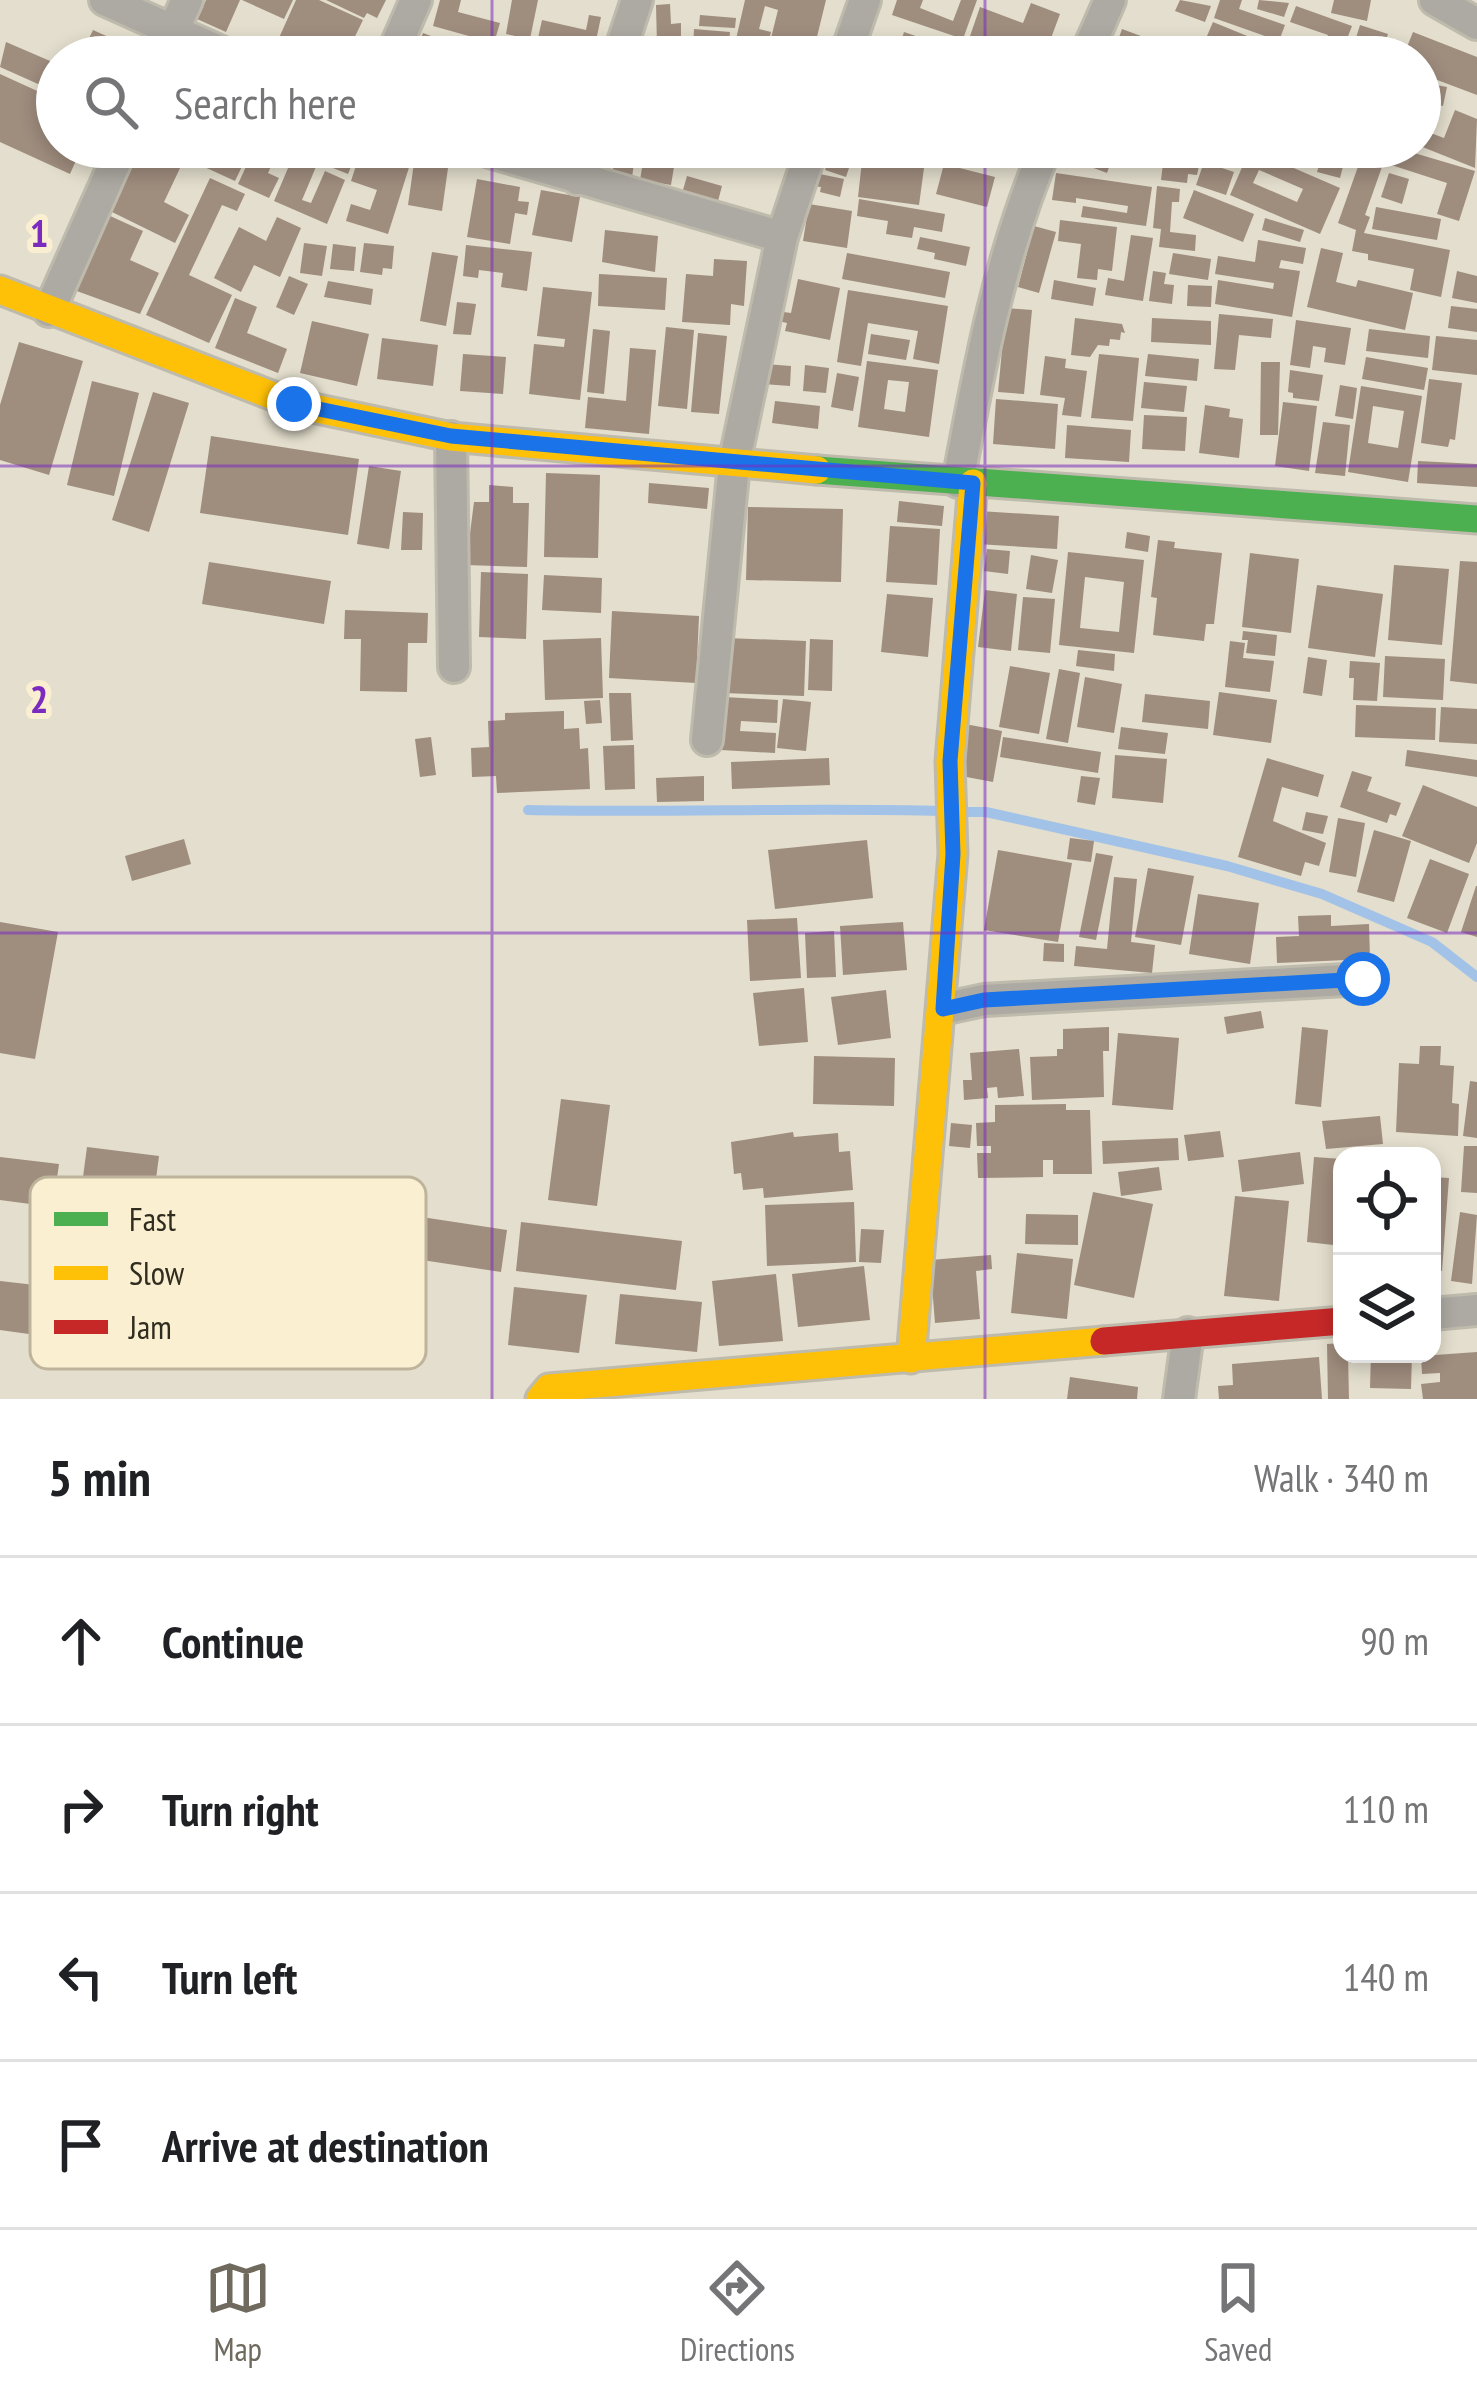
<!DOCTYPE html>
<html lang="en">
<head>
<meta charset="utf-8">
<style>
  body { margin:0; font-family:"PT Sans Narrow",sans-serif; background:#f6f6f6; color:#202124 }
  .controls { position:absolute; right:36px; bottom:36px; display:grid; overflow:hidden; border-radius:24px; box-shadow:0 6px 18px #0003 }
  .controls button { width:108px; height:108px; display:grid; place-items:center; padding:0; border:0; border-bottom:3px solid #e0e0e0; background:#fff; color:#202124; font:60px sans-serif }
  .stop { position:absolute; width:36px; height:36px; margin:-27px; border:9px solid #1a73e8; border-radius:50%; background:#fff }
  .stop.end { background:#1a73e8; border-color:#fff; box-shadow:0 3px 12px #0008 }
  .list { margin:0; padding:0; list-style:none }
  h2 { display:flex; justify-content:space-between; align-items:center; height:156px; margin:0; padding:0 48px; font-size:51px }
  h2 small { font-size:39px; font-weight:400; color:#757577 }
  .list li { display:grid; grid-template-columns:78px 1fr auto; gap:36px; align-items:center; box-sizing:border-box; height:168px; padding:0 48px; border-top:3px solid #e0e0e0 }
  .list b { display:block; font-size:45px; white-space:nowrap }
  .list em { font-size:39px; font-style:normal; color:#757577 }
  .icon { flex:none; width:66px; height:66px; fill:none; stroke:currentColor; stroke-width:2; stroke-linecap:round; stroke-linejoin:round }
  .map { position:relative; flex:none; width:1477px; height:1399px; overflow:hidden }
  .search { position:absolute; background:#fff; box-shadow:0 6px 18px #0003; left:36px; right:36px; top:36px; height:132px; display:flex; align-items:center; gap:30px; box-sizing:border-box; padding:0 42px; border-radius:66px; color:#757577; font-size:45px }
  .sheet { height:828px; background:#fff }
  nav { display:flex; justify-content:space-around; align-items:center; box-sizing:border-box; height:168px; border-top:3px solid #e0e0e0; background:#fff; font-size:33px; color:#757577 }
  nav a { display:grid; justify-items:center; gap:6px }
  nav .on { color:#6f6a5d }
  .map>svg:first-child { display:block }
</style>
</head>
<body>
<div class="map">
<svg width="1477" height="1399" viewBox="0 0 1477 1399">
  <rect width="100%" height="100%" fill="#e3decd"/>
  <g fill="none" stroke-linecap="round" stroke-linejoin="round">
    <path stroke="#a2c2e8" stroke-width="10" d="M528,810C667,813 805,807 944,811
      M963,812H986L1227,866L1322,894L1432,942L1477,977"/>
  </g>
  <path fill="#9f8d7e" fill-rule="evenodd" d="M206,0H240L226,32L197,19Z
    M242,0H293L284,19Z
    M296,0H319L363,20L345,57H292L274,49Z
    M326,0H386L377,18L367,13L364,18Z
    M440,0H461L458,12L500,23L494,43L433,26Z
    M512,0H538L530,39L506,34Z
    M745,0H826L813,53L770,42L778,10L765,6L759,29L771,32L765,55L734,48Z
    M897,0H923L920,8L953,21L961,0H977L963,39L892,15Z
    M1180,0L1211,6L1205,22L1175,11Z
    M1220,0H1242L1239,9L1285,25L1279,41L1214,18Z
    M1259,0L1289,3L1284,17L1257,9Z
    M1334,0H1371L1367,21L1331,13Z
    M1031,3L1060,14L1044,57H1008L968,42L980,7L1023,23Z
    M670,4L671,24L681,23V44L657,45L656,5Z
    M1296,6L1352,26L1340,57L1321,55L1328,35L1290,22Z
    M589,15L601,17L594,50L538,38L542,20L586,30Z
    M700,15L736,18L735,28L699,26Z
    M1213,22L1257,40L1252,54L1207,36Z
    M1360,25L1388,34L1380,57H1350Z
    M694,29L730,32L728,51L693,48Z
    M1122,29L1149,39L1143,56L1116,46Z
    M93,30L133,48L129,57H69L77,41L86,45Z
    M904,32L945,46L941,57H896Z
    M1413,32L1477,57V95L1424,75L1420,85V57H1403Z
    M423,33L442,40L435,57H413Z
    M6,42L57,64L56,92L0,67Z
    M0,74L57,100V147H82L70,174L0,142Z
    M1425,83L1447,87L1443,106L1422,102Z
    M1455,110L1477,119L1475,168L1420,146V129L1444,138Z
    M142,147L181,166L164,202L189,215L175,243L110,211Z
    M192,147H236L234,151L247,156L235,181L187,159Z
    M255,147H280L268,173L279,178L269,198L238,184Z
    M297,147H359L348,174L318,162L302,200L311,203L325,171L345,180L327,224L274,201Z
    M362,147L412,158L388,234L346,221L351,204L370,210L377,190L351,181Z
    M616,147H636L632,178L612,175Z
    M833,147H856L846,177L825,170Z
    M1077,147H1116L1107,173L1072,160Z
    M1165,147H1203L1197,175L1188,174L1187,183L1161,180Z
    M1211,147H1242L1238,165L1208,158Z
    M1365,147H1389L1365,215L1370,217L1364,233L1450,250L1441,297L1410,290L1414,269L1368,260V254L1352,251L1356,230L1338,223Z
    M1394,147L1475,171L1459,221L1437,214L1447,183L1388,164Z
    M1250,149L1340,188L1320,234L1230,195ZM1259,170L1303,189L1297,202L1253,183Z
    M1324,149L1346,155L1340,178L1317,172Z
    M645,150L676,155L671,185L640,180Z
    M862,161L924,168L919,205L858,197Z
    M1204,162L1234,172L1226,195L1196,185Z
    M414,163L448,168L442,211L408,205Z
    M944,164L995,177L987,207L936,194Z
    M815,173L844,179L840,197L820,192L821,187L812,186Z
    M1056,173L1152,187L1146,226L1081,217L1083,206L1127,213L1128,206L1076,198V203L1052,200Z
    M1389,173L1409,179L1402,204L1381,197Z
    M687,176L722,186L718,201L683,190Z
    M210,178L245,194L237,211L222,205L189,275L232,295L209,343L146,315Z
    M477,179L520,187L518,201L529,202L527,215L515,213L510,244L467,237Z
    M1157,186L1180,189L1179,202H1172L1170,232L1196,235L1195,251L1159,247L1161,229L1153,228Z
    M541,190L580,197L572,242L532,235Z
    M1194,190L1254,214L1243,242L1183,218Z
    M859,199L945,214L942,232L914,227L912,238L886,234L888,221L857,216Z
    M809,204L852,211L847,248L803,241Z
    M1376,207L1441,219L1437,240L1372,229Z
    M108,215L143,231L130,260L159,273L140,314L74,290Z
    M277,217L301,228L280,277L254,265L241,292L214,278L239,227L266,241Z
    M1265,218L1304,230L1300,242L1262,230Z
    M1060,220L1117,227L1112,271L1098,269L1097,280L1077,278L1081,244L1058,241Z
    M1034,226L1056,232L1039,293L1018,287Z
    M605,230L658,236L655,272L602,262Z
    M1131,235L1153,238L1143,301L1105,295L1108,278L1124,281Z
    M920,237L970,247L966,266L934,259L935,253L917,249Z
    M1258,240L1306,248L1303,264L1281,260L1279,268L1300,271L1292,317L1215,304L1218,280L1273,289L1274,283L1215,274L1218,256L1255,262Z
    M304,243L327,246L322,276L300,273Z
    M364,243L394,246L392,269L383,268L382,275L360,272Z
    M333,244L356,247L354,271L330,269Z
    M466,245L532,252L527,291L501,287L503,273L479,270L478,278L463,276Z
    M1321,248L1343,253L1336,282L1356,287L1358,280L1413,293L1405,330L1307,307Z
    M432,252L458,256L446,326L420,321Z
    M847,253L950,272L945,298L842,279Z
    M1173,253L1211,259L1208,280L1169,274Z
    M714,259L747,261L744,306L731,304L730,325L682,322L686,274L713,276Z
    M1153,271L1166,273L1164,284L1174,285L1172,304L1149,301Z
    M1457,271L1477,276V303L1452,298Z
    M599,274L667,278L665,310L598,306Z
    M289,276L308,284L294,315L276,307Z
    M798,279L840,288L830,340L785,331L787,323L774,320L776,311L791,313Z
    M1054,280L1096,288L1093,306L1051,299Z
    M328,281L373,289L371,305L324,297Z
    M1188,285L1212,286L1211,307L1187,306Z
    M543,287L592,292L580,400L529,394L534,344L564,347L565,339L537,336Z
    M848,290L948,306L939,364L913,359L918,331L868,323L861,366L837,362Z
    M235,298L257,307L247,333L287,349L278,373L215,348Z
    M457,302L476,304L471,335L453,334Z
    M1451,306L1477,309V332L1448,328Z
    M1006,308L1032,310L1024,394L998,392Z
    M1219,314L1273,319L1271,338L1239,335L1235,370L1214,369Z
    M1075,318L1122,324L1125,333L1121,332L1120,340L1110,339L1109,346L1098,345L1090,357L1071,355Z
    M1152,318L1211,321V345L1151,342Z
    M1296,320L1351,328L1345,365L1324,362L1326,348L1313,346L1310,368L1290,365Z
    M312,321L369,334L357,386L300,373Z
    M666,327L694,330L687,409L658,406Z
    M593,329L610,331L604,394L587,392Z
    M1369,329L1430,336L1428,358L1366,351Z
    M698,333L727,336L719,414L691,412Z
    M871,334L910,340L906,360L868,354Z
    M1436,336L1477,340V375L1432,370Z
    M382,338L438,345L433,386L377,379Z
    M19,342L83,361L49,475L0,460V405Z
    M630,348L656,350L649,434L585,428L588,397L626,401Z
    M463,354L506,357L503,394L460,391Z
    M1099,354L1139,358L1133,421L1091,418Z
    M1148,354L1199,359L1197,381L1145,376Z
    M1045,356L1066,359L1065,368L1087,371L1081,417L1062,415L1065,398L1040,395Z
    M1366,357L1428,368L1424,390L1362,379Z
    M867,361L938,370L929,437L858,427ZM888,380L909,382L905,412L884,409Z
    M1261,362H1280L1278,435H1260Z
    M765,364L791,366L790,386L763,384Z
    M805,365L829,368L826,393L803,391Z
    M1290,370L1323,375L1319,401L1293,398V393L1288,392Z
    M837,373L859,377L853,411L831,407Z
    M1429,379L1462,383L1455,440L1450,439L1448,447L1421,443Z
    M92,381L139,393L114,496L67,485Z
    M1144,382L1187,386L1184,412L1141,408Z
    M1340,385L1357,388L1353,419L1335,416Z
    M1361,386L1422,396L1408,482L1348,472ZM1373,406L1404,411L1398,448L1368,443Z
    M153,392L189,403L149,532L112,520Z
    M996,399L1058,404L1055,449L993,444Z
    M775,401L820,406L818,429L772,423Z
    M1283,402L1317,406L1309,471L1275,466Z
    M1205,405L1230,409L1229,417L1243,419L1239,458L1199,453Z
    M1144,415L1187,417L1185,451L1142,449Z
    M1323,422L1350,425L1345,476L1315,473Z
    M1067,425L1131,430L1129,462L1065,458Z
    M211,436L359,459L348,535L200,513Z
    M1418,461L1477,464V487L1417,483Z
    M369,466L401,471L389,549L357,544Z
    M546,473L600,475L598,558L544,557Z
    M649,483L709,488L707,509L648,503Z
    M489,485L513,487V503H529L527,567L466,565L474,502H489Z
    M899,501L944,506L942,526L897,522Z
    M748,507L843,509L841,582L746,580Z
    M979,511L1059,516L1057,549L977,544Z
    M403,512L423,513L422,550H401Z
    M890,526L940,529L937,585L886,582Z
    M1127,532L1150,536L1148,552L1125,548Z
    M1158,540L1175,542L1174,548L1222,553L1214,624H1206L1204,641L1153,635L1157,598L1151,597Z
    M987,549L1010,551L1008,574L984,571Z
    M1068,552L1144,560L1134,653L1059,645ZM1085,577L1124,582L1119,632L1080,628Z
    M1250,553L1299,559L1291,633L1242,627Z
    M1031,555L1058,560L1052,593L1026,589Z
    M1460,561L1477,562V684L1450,681Z
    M209,562L331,581L324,624L202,604Z
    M1394,565L1449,569L1442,645L1388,640Z
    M481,572L528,574L526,639L479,637Z
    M544,575L602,578L601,613L542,610Z
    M1317,585L1383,594L1375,657L1308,648Z
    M985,590L1017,594L1011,651L978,647Z
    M887,594L933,598L928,657L881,652Z
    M1023,597L1055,599L1050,653L1018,650Z
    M345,610L428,613L427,643H408L407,692L360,691L361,639H344Z
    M612,611L699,616L696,683L609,678Z
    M1243,631L1277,635L1275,656L1246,653L1248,640H1242Z
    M601,638L603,698L545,700L543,640Z
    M726,638L806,641L804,696L723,693Z
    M810,639L833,640L832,691L808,690Z
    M1230,641L1245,643L1243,658L1274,661L1270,692L1225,687Z
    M1078,650L1115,654L1114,671L1076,666Z
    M1385,656L1445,659L1443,700L1383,697Z
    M1308,657L1327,660L1322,696L1303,693Z
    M1350,661L1380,663L1377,701L1353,700L1354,678H1349Z
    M1010,666L1050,673L1039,734L999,727Z
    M1059,669L1080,673L1068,743L1046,739Z
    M1085,677L1122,684L1114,733L1077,727Z
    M1219,692L1277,700L1271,743L1213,735Z
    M609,693H631L633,740L611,741Z
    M1145,694L1210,701L1208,729L1142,722Z
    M724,697L778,700L777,723L741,721L740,731L776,733L775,753L721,750Z
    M783,699L811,702L806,751L777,748Z
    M600,700L602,723L586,724L584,701Z
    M1356,705L1436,708L1435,740L1355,737Z
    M1441,707L1477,709V744L1439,742Z
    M564,711V729L579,728L580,749L588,748L590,789L497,793L496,776L472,777L471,748L489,747L488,721L505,720V713Z
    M965,724L1002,731L993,782L956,775Z
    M1121,727L1168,733L1165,754L1118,749Z
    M431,737L436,775L420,777L415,739Z
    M1003,737L1101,752L1098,773L1000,757Z
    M634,745L635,789L605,790L603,746Z
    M1407,750L1477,760V777L1405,766Z
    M1115,755L1167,759L1163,803L1112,798Z
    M829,758L830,785L732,789L731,762Z
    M1267,758L1324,775L1318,797L1282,787L1273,821L1326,843L1319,866L1305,862L1301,876L1238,857Z
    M1352,771L1372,777L1367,791L1401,803L1396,816L1390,814L1387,823L1340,807Z
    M704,776V801L657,802L656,778Z
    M1081,776L1100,778L1095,805L1077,802Z
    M1423,785L1477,807V843L1469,863L1402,836Z
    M1306,812L1328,816L1323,834L1302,830Z
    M1338,818L1365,823L1356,877L1329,872Z
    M1374,830L1411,841L1394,902L1357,892Z
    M1070,838L1094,841L1091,862L1067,859Z
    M184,839L191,864L132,881L125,856Z
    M867,840L873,898L775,909L768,850Z
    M998,850L1072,863L1058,942L984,930Z
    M1096,853L1113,856L1096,940L1079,937Z
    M1430,859L1469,874L1447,933L1407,918Z
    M1148,868L1194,876L1181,945L1135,937Z
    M1114,877L1137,879L1131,942L1155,945L1152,973L1074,966L1076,946L1107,949Z
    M1476,886H1477V937L1461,932Z
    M1198,894L1259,903L1250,964L1189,954Z
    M1331,915V926L1369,924L1370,959L1277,963L1276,937L1299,936L1298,916Z
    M797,918L801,978L750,981L747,920Z
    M0,922L58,932L35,1059L0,1053Z
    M903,922L907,970L843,975L840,926Z
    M834,931L836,977L807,978L805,933Z
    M1044,943L1064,944V962L1043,961Z
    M804,988L808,1042L759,1046L753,993Z
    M886,990L891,1038L838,1045L831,997Z
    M1261,1011L1264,1028L1227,1034L1224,1017Z
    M1109,1027V1051H1103L1104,1097L1032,1100L1030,1057L1057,1056V1049H1063V1029Z
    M1302,1027L1328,1030L1321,1107L1295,1104Z
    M1118,1033L1179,1038L1173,1110L1112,1105Z
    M1420,1046H1441L1440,1065L1454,1066L1452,1103L1459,1104L1458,1136L1396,1132L1399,1063L1419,1064Z
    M1019,1049L1024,1096L998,1098L997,1087L987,1088L988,1098L964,1100L963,1080H972L970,1053Z
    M814,1056L895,1058L894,1106L813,1104Z
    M1470,1081L1477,1082V1138L1463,1136Z
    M561,1099L610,1105L597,1206L548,1200Z
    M1066,1104V1110H1090L1092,1174H1053V1160H1043V1177L978,1178L977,1153H991V1146H977L976,1123L995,1122V1105Z
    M1380,1116L1383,1144L1326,1149L1322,1121Z
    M951,1123L972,1125L970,1148L949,1146Z
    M1220,1131L1224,1157L1188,1161L1184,1135Z
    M793,1132L794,1137L838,1133L839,1152L850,1151L853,1190L764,1198L763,1188L743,1190L741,1173L734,1174L731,1142Z
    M1178,1138L1179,1160L1103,1164L1102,1141Z
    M1464,1146H1477V1193L1461,1192Z
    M87,1147L159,1156L151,1217L79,1207Z
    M1300,1152L1304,1184L1242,1192L1238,1160Z
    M0,1157L59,1164L53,1207L0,1200Z
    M1314,1157L1342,1159V1198L1335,1197L1333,1216L1342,1217V1246L1307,1242Z
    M1159,1167L1162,1190L1121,1196L1118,1172Z
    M1432,1177L1449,1178L1442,1271L1432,1270Z
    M198,1183L507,1230L501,1272L192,1225Z
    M1093,1192L1153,1204L1134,1298L1074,1285Z
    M1235,1196L1289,1201L1279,1301L1224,1296Z
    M854,1202L856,1262L767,1266L765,1205Z
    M1460,1212L1477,1215L1472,1284L1451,1281Z
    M1026,1214L1078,1215V1245L1025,1244Z
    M521,1222L682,1241L676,1290L516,1271Z
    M861,1229L884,1230L881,1263L859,1262Z
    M1017,1253L1073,1259L1067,1319L1011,1313Z
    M991,1255L992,1269L976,1271L980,1319L935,1323L930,1260Z
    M864,1266L870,1320L798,1327L792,1274Z
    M776,1274L783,1341L719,1346L712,1281Z
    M0,1281L35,1285L29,1334L0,1330Z
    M514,1287L587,1295L579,1353L508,1345Z
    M620,1294L702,1302L697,1352L615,1344Z
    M1342,1343V1354H1348L1349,1399H1328L1327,1344Z
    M1477,1352V1399H1423L1421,1384L1440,1382V1373L1422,1374L1421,1356Z
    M1371,1354H1412L1411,1389L1370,1388Z
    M1319,1357L1322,1399H1219L1218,1386L1233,1385L1232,1364Z
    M1070,1377L1138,1387L1137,1399H1067Z"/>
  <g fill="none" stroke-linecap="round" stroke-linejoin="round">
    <defs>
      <path id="street" d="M105,0L232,57
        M1435,0L1477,24
        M161,57L187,0
        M391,57L416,0
        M618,57L637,0
        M845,57L865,0
        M1085,57L1110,0
        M473,147L782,237
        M577,179L588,147
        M49,311L122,147
        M451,437L454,667
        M958,482C979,368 1000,254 1046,147
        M707,740L734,464L782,237L812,147
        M942,1009L984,1000L1363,979
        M1432,1314L1477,1310
        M1179,1399L1188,1333"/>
      <path id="fast" d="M817,470L1477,519"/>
      <path id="slow" d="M0,290L294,404L451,437L817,470
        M911,1359L953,854L950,761L973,483
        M540,1399L549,1388L1104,1341"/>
      <path id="jam" d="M1104,1341L1342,1321"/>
    </defs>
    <use href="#street" stroke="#bebaac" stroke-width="36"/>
    <use href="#fast" stroke="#bebaac" stroke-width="33"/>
    <use href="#slow" stroke="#bebaac" stroke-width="33"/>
    <use href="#jam" stroke="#bebaac" stroke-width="33"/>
    <use href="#street" stroke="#adaaa3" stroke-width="30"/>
    <use href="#fast" stroke="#4caf50" stroke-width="27"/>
    <use href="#slow" stroke="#ffc107" stroke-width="27"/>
    <use href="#jam" stroke="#c62828" stroke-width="27"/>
  </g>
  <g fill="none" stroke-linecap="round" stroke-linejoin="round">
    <path stroke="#1a73e8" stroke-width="15" d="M294,404L451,436L973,483L950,761L953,854L943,1009L984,1000L1363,979"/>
  </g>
  <path fill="none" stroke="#7b2cbf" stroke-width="3" stroke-opacity="0.55" d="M492,0V57M985,0V57M492,147V1399M985,147V1399M0,466H1477M0,933H1477"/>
  <rect x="30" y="1177" width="396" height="192" rx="18" fill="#faefd0" stroke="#bdb49b" stroke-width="3"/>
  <rect x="54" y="1212" width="54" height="14" fill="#4caf50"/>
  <rect x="54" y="1266" width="54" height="14" fill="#ffc107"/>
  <rect x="54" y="1320" width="54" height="14" fill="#c62828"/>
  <g font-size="33" fill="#302c20">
    <text x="129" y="1231">Fast</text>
    <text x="129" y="1285">Slow</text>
    <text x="129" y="1339">Jam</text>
  </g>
  <g font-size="39" text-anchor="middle" font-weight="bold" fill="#7b2cbf" stroke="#faefd0" stroke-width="12" stroke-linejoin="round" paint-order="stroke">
    <text x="39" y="247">1</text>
    <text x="39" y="713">2</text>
  </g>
</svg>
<div class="controls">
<button><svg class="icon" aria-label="locate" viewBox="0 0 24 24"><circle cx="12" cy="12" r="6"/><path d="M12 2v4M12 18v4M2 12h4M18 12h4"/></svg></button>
<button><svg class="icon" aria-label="layers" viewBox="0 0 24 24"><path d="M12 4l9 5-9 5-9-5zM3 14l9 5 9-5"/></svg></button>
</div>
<div class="stop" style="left:1363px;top:979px"></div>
<div class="stop end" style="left:294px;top:404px"></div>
<div class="search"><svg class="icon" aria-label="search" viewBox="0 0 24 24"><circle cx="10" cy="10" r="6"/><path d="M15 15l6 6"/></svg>Search here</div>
</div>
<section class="sheet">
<h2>5 min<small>Walk · 340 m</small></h2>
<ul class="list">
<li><svg class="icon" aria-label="ahead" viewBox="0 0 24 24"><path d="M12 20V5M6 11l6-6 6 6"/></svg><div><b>Continue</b></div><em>90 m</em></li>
<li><svg class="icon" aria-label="right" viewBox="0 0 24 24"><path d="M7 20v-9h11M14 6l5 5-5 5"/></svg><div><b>Turn right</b></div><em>110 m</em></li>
<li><svg class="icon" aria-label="left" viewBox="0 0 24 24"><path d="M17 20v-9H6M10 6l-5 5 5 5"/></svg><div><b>Turn left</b></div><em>140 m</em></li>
<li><svg class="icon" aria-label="arrive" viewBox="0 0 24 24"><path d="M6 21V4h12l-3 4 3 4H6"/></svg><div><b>Arrive at destination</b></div></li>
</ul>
</section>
<nav>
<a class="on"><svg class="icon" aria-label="map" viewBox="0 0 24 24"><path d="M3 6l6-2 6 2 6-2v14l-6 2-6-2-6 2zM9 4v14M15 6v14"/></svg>Map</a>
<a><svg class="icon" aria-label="directions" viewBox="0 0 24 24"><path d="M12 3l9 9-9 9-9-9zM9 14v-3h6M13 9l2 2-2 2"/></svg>Directions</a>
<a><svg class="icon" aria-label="saved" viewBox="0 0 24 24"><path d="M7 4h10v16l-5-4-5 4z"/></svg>Saved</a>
</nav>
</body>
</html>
